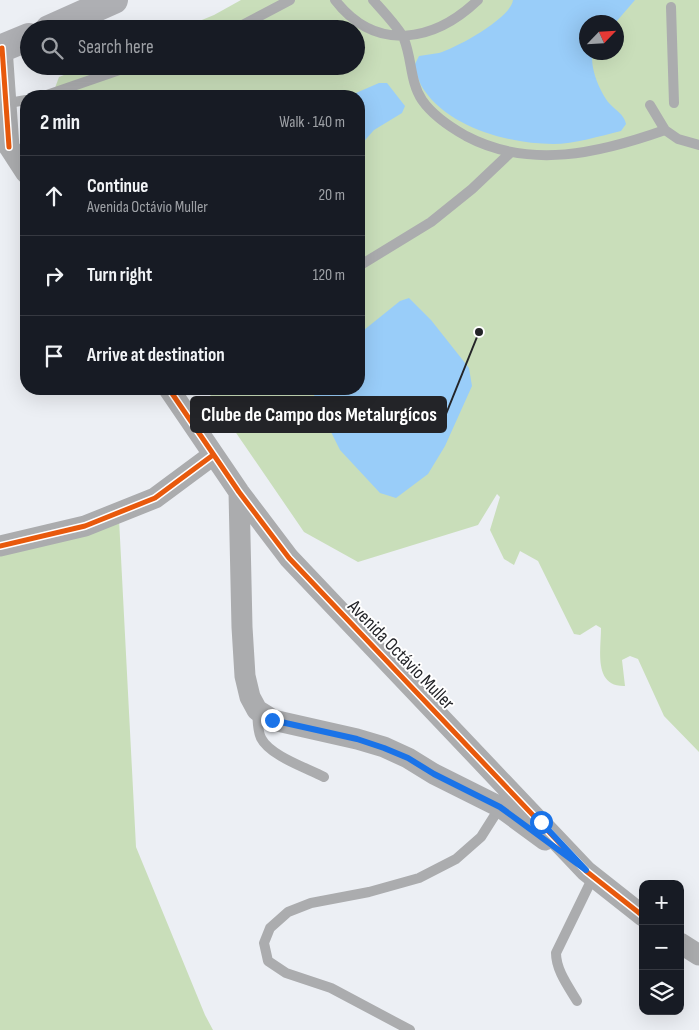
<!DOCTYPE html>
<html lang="en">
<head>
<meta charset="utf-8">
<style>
  body { margin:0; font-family:"Sofia Sans Condensed",sans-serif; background:#20242c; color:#f1f3f6 }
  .controls { position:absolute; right:15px; bottom:15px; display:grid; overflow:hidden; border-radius:10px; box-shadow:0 5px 20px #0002 }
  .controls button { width:45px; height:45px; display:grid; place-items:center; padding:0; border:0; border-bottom:1px solid #363941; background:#171b24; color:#f1f3f6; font:25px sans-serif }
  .compass { position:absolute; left:579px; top:15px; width:45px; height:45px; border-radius:50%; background:#171b24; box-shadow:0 5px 20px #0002; rotate:65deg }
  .stop { position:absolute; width:15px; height:15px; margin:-11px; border:4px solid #1a73e8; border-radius:50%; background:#fff }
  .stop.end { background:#1a73e8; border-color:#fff; box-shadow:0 1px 5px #0008 }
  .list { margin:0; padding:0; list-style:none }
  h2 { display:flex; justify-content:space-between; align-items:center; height:65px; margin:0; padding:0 20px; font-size:21px }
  h2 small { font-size:16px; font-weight:400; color:#9ea1a6 }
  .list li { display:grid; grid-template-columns:32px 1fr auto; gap:15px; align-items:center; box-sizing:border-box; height:80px; padding:0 20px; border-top:1px solid #363941 }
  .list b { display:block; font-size:19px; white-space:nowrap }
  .list p { margin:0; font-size:16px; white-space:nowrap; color:#9ea1a6 }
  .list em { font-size:16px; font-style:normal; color:#9ea1a6 }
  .icon { flex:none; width:28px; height:28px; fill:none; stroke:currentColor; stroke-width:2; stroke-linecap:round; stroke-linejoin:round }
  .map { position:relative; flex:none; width:699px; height:1030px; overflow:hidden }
  .search { position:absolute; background:#171b24; box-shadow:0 5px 20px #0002; left:20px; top:20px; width:345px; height:55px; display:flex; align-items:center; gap:12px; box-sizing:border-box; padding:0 18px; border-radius:28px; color:#9ea1a6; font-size:19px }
  .panel { position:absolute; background:#171b24; box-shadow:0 5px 20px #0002; left:20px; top:90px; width:345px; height:305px; border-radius:20px }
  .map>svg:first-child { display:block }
</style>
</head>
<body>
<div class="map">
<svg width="699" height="1030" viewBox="0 0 699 1030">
  <rect width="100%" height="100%" fill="#eceff4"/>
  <path fill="#c9deba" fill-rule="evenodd" d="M241,0H699V752L664,716L638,659L630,656L622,660L625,686C593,687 601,650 601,628L596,625L580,635L574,634L538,561L520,551L514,565L504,559L490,530L500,497L497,494L478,525L358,562L304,532L206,389H359V96H52L59,77L86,66H356V29H180L214,15ZM586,22H616V52H586Z
    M119,519L136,847L205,1015L213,1030H0V550Z"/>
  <path fill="#99cdf9" d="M513,0H635L616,22H586V52L593,53C589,66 600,92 609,103C616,111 624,114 626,124L621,131C600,136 574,144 553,144C510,144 450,128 424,90C419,83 417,74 414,66L419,56C426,55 432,54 439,53C456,48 511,18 513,0Z
    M379,83H387L405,106L402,113L374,130L359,147V96H349Z
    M409,298L431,320L469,368L472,386L445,446L428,474L396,498L380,493L340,450L315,400L313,389H359V334L400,301Z"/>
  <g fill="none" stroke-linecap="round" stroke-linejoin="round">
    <path stroke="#abacae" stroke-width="10" d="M335,0C376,53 434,42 478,0
      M373,0C381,9 400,29 404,39C412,59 410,82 422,100C433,116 450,127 466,136C530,170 600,153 665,130
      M671,7L674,103
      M235,29L290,0
      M44,96L131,66
      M3,104L26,100
      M650,105L665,130L678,139L699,145
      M359,266L431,222L472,189L510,153
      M257,711C258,720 257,729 261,738C270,756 307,768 324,777
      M577,1001C568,986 556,970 556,953L593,877
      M410,1030L331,988L286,973L268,961L264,943L270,928L288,912L311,903L369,892L419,878L456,859L481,837L500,807"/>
    <path stroke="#abacae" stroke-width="21" d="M2,48L9,147
      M2,136L26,173
      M169,389L239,492L289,558L586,871L643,916
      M239,492L242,627L245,676L250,697L257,710L273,720L357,739L384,747L408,758L434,774L500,807L545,840
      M0,546L85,526L155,498L213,455
      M680,943L699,955"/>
    <path stroke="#aeafb3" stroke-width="28" d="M49,29L114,0
      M0,49L29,37"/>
    <defs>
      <path id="cycleway" d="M2,48L9,147
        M169,389L239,492L289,558L586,871L643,916
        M0,546L85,526L155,498L213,455"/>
    </defs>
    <use href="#cycleway" stroke="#fff" stroke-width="8"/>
    <use href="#cycleway" stroke="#e8590c" stroke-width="5"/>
  </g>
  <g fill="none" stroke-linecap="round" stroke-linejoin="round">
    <path stroke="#1a73e8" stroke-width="6" d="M272,720L357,739L384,748L408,758L434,774L500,807L586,870L541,822"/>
  </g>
  <g text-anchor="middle" stroke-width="4" stroke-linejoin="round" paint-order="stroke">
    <g font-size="19" fill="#232428" stroke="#fff">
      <text transform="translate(402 654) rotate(46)" y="7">Avenida Octávio Muller</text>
    </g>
  </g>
  <path fill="none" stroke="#232428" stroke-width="2" d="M479 332L446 414"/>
  <circle fill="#232428" stroke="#fff" stroke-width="2" cx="479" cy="332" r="5"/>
  <rect fill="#232428" stroke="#232428" stroke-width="2" x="191" y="397" width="255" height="35" rx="5"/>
  <g font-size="20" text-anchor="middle" font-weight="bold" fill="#fff">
    <text x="319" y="421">Clube de Campo dos Metalurgícos</text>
  </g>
</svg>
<div class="controls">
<button>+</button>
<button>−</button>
<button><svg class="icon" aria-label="layers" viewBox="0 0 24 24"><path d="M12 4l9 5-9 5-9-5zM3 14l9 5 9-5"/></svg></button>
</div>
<svg class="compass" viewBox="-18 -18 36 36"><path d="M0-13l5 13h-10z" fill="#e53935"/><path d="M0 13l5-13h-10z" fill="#9ea1a6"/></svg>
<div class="stop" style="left:541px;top:822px"></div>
<div class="stop end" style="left:272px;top:720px"></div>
<div class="search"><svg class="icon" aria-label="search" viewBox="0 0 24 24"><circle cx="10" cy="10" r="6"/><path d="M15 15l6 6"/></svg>Search here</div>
<section class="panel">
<h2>2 min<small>Walk · 140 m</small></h2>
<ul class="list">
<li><svg class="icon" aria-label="ahead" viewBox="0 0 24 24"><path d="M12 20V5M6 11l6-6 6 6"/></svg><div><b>Continue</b><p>Avenida Octávio Muller</p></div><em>20 m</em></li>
<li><svg class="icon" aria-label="right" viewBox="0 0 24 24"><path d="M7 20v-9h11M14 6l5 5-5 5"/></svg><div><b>Turn right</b></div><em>120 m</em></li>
<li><svg class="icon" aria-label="arrive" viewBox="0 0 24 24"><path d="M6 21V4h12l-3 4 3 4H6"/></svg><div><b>Arrive at destination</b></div></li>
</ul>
</section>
</div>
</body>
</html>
